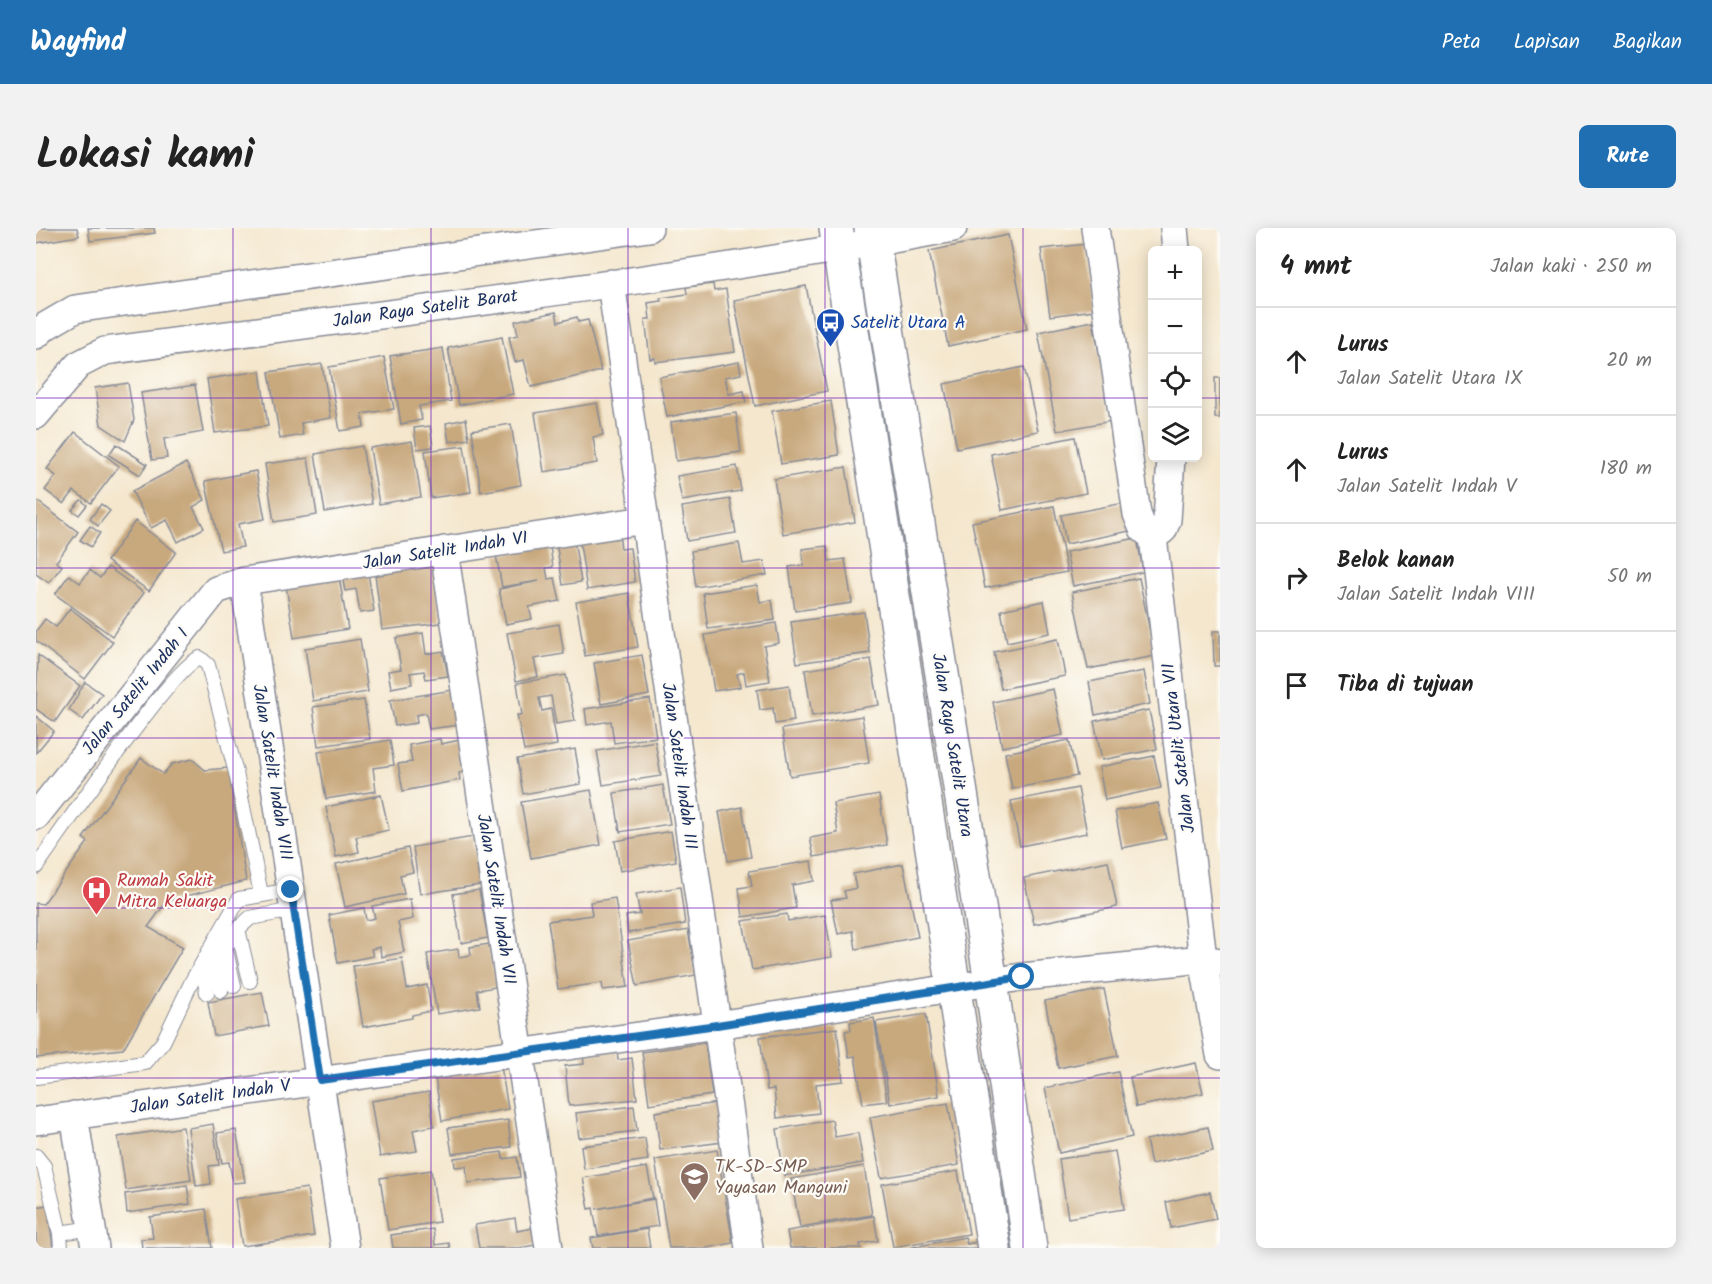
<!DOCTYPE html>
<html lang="id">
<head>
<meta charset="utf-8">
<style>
  body { margin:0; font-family:Kalam,sans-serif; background:#f2f2f2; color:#222 }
  .controls { position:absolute; right:18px; top:18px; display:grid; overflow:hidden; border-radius:9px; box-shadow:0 3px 15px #0003 }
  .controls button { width:54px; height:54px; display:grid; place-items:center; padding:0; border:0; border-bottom:2px solid #e0e0e0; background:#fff; color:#222; font:30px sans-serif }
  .stop { position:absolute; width:18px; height:18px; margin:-14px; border:4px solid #1f6fb2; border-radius:50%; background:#fff }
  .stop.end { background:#1f6fb2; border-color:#fff; box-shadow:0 2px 6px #0008 }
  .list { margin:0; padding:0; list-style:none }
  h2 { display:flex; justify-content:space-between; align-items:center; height:78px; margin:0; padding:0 24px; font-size:26px }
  h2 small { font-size:20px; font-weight:400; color:#767676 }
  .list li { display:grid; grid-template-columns:39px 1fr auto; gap:18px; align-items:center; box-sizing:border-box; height:108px; padding:0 24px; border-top:2px solid #e0e0e0 }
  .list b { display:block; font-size:22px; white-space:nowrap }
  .list p { margin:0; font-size:20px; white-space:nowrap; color:#767676 }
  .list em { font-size:20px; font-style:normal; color:#767676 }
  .icon { flex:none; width:33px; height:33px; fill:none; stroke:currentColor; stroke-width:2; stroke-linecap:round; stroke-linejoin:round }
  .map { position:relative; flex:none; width:1184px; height:1020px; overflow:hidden; border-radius:9px }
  header { display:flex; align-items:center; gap:36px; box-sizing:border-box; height:84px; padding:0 30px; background:#1f6fb2; color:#fff }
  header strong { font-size:28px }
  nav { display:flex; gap:33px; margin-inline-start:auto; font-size:21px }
  .intro { display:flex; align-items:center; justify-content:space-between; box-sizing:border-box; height:144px; padding:0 36px }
  h1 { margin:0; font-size:42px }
  .button { padding:15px 27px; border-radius:9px; background:#1f6fb2; color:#fff; font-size:21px; font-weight:700 }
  main { display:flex; gap:36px; padding:0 36px }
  aside { flex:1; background:#fff; border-radius:9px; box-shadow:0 3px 15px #0003 }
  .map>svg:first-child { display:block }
</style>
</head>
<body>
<header>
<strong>Wayfind</strong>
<nav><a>Peta</a><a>Lapisan</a><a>Bagikan</a></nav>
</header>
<div class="intro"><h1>Lokasi kami</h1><a class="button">Rute</a></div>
<main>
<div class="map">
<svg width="1184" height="1020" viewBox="0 0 1184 1020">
  <rect width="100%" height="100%" fill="#fdfcf7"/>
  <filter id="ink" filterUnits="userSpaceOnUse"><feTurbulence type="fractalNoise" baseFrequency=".0167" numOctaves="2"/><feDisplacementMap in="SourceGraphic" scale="12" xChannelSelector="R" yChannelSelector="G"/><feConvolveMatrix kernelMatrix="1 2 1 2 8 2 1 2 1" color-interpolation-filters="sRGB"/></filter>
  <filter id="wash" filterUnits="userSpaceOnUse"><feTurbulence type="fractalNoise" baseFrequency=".008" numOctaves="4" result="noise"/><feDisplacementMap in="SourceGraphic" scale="24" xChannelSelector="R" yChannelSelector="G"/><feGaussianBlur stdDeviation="1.35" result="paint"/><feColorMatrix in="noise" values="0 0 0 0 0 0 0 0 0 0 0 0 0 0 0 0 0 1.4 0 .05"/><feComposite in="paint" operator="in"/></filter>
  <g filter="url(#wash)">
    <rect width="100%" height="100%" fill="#f4e7ce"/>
    <g id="blocks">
      <path fill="#c8a87d" d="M0,0H41L43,8L0,15Z
        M52,0H118L119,5L54,13Z
        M972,7L991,101L912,118L893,23Z
        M1050,16L1058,82L1014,88L1005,21Z
        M677,56L678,63L690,61L699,124L619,134V130L614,131L609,91H614L612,75L625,73L624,70L651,66L650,59Z
        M770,58L791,163L719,178L698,72Z
        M520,84L522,94L541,89L542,94L552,92L565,143L495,159L488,132L479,134L473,109L482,107L479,93Z
        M1057,93L1076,193L1021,203L1002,104Z
        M466,109L477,166L423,177L412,120Z
        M407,120L415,173L383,178L386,192L365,196L354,128Z
        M348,129L358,181L326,186L328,199L304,203L293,139Z
        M703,134L705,146L689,149L693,166L708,163L710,174L631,189L623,149Z
        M286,136L295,190L265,195L267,207L244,211L233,144Z
        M988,139L1002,203L921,220L908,156Z
        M224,143L232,198L179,205L171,151Z
        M1179,150H1184V190H1179Z
        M92,155L98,192L89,213L65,197L59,160Z
        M159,157L167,204L128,211L131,230L116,232L105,165Z
        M795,173L803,227L745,236L736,183Z
        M561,175L567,207L557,209L561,235L508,244L499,185Z
        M700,185L705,224L640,233L635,194Z
        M430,191L433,211L413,214L410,195Z
        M475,196L485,257L445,264L436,202Z
        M394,198L397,219L381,221L378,200Z
        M39,204L83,238L55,275L38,263L28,276L9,262L20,248L11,241Z
        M1039,209L1050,265L966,282L955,226Z
        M376,213L385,269L343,276L334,220Z
        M80,216L111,236L104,247L73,227Z
        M326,218L336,276L289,284L279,226Z
        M428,218L435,264L395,270L389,223Z
        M272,230L281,287L238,294L229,236Z
        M150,235L169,272L157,279L168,300L142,314L131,292L115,300L96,263Z
        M701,238L705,263L646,273L641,248Z
        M810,239L819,294L747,306L738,251Z
        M220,243L229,291L202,296L207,319L185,323L169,253Z
        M694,271L700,305L651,313L646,279Z
        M0,272L42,304L20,334L26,338L13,355L0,346Z
        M45,272L51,277L43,287L36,282Z
        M1093,274L1099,302L1030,316L1025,287Z
        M65,276L74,283L62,298L54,291Z
        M1018,278L1031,344L949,360L936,294Z
        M99,293L140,324L113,363L71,333Z
        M54,298L64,305L55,319L44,312Z
        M583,304L585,321L594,320L599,354L551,362L543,310Z
        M1101,310L1107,344L1037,358L1030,324Z
        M538,311L545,354L527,357L520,314Z
        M703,315L707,336L728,333L731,347L660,359L655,323Z
        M514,318L517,339L510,340L512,351L519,350L524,373L493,379L496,391L470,396L463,361L503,353L466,359L460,327Z
        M791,318L793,333L809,331L816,375L759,383L753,339L768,337L766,321Z
        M397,331L405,395L346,402L338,338Z
        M72,339L108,365L76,408L19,366L33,347L44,355L54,342L64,350Z
        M332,344L338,383L324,385L320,361L309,363L306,348Z
        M303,349L312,401L258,410L250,357Z
        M1103,350L1119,428L1052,441L1036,364Z
        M721,357L724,374L736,372L739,392L672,401L667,365Z
        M593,365L602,419L549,428L540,374Z
        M1008,373L1014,405L971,414L965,382Z
        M34,380L77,414L49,451L0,413V403L9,391L20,399Z
        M828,384L834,425L761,435L755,394Z
        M740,395L743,415L728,418L734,453L710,457L708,444L701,446L704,459L678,463L669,407Z
        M523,396L528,426L498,431L502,449L480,453L471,405Z
        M1177,403H1184V438H1178Z
        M387,405L390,426L407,423L412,448L390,451L388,443L374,445L376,456L355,460L352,443L365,441L360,410Z
        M324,411L332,464L277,473L269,420Z
        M1022,411L1029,448L965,461L958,424Z
        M2,427L44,458L19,494L0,481Z
        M606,427L613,467L565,476L558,435Z
        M835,431L843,477L776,488L769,442Z
        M1108,443L1114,476L1059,487L1053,454Z
        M530,447L539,493L520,496L515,468L503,470L506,483L515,481L521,517L488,523L481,487H486L481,455Z
        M49,454L66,466L47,492L33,482Z
        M753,457L758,493L739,496L737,480L724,482L721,462Z
        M1017,461L1027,507L966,519L957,474Z
        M417,462L423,497L393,501L390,485L380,487L381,495L359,498L354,472Z
        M614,471L620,509L578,515L575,493L551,497L549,481Z
        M328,472L334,511L282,518L277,479Z
        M1113,482L1121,521L1066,532L1058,493Z
        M0,488L18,503L0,525Z
        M826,488L833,535L754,548L746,501Z
        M404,511L405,516L424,512L431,543L423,545L424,552L367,563L362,536L376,534L373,517Z
        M354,512L358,537L337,540L340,563L290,571L282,524Z
        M1033,512L1041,548L976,561L969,525Z
        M619,513L625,548L567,557L561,523Z
        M539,521L545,556L487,566L481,531Z
        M1118,528L1125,560L1069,572L1063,539Z
        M105,530L127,546L136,536L156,531L169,542L192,540L210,653L131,673L112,699L147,719L87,821L0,830V675L7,676L52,614L47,610Z
        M627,557L634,596L584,604L578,565Z
        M1042,560L1051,605L984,618L975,573Z
        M555,562L565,617L495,630L485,574Z
        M345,567L353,602L320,609L323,624L300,629L290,579Z
        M843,567L851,617L778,629L774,610L802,605L797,575Z
        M1122,575L1130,611L1086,620L1079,583Z
        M706,579L715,629L692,633L683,584Z
        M635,603L640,633L584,643L579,613Z
        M437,609L444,657L384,666L377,619Z
        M372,620L377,644L364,647L368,666L309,679L300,636Z
        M775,633L778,653L756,657L760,680L707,689L703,660L716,658L713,643Z
        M1072,633L1081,679L998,696L988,650Z
        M867,636L882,709L820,721L817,703L802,706L795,672L810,670L808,663L820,660L817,646Z
        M644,659L649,696L592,705L590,688L604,686L600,666Z
        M443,662L452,710L425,715L417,666Z
        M579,670L592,759L567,762L566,755L522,761L512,693L556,687L554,674Z
        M374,671L377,691L362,694L368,724L345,729L344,719L335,721L337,728L302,735L293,687L328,680L330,692L339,690L336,678Z
        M751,686L752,693L789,687L796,729L716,742L707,693Z
        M652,702L660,747L601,758L592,713Z
        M453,716L460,759L441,762L444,779L401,786L391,726L422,721L423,729L435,727L434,719Z
        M366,730L371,761L391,757L395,783L376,787V790L327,799L317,738Z
        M1068,761L1082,828L1022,840L1009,773Z
        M226,764L233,798L178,808L172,774Z
        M890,786L903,868L854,876L840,794Z
        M838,790L851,873L827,876L819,828L813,829L809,803L815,802L814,794Z
        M801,800L807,853L780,856L783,885L741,890L738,861L731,862L724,809Z
        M669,815L676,867L613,876L606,824Z
        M581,822L582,832L596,830L601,871L533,878L529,838L548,836L547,826Z
        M1160,835L1167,865L1100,879L1094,849Z
        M465,838L472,881L406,893L399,850Z
        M1082,844L1096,909L1023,925L1009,860Z
        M393,864L398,898L377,902L381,923L344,929L335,873Z
        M681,875L687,914L624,922L619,884Z
        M912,875L923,937L845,950L834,889Z
        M598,878L601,903L543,910L540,885Z
        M472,892L475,919L416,926L412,900Z
        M796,892L799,909L822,905L827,935L748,948L741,901Z
        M177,896L183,937L173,938L175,956L160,958L152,900Z
        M147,899L155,952L90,962L82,909Z
        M1172,899L1177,923L1115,936L1110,912Z
        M200,902L209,954L197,955L193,934L186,935L181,905Z
        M609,910L612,932L548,941L545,918Z
        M681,922L697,1015L671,1020H633L619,932Z
        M1079,923L1088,981L1032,990L1023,931Z
        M466,924L467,931L481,929L484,949L432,955L430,938L419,939L418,930Z
        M828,938L836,987L764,999L755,951Z
        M611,939L617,970L560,981L618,971L622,998L562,1008L557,980L553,981L547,950Z
        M395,942L403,994L352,1002L344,950Z
        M922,943L933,1006L857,1019L846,956Z
        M151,957L154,976L91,985L89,966Z
        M271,960L278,1008L206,1018L199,971Z
        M1174,964L1180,991L1135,1000L1130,974Z
        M11,977L17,1020H0V979Z
        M170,981L176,1020H106L105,1011L117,1010L114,989Z
        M838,988L842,1013L824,1016L825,1020H754L751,1003Z
        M479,990L481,1003L502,999L505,1016L483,1020H443L439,997Z
        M397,1001L399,1017L413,1015L414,1020H357L355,1007Z
        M611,1001L614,1020H557L555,1010Z
        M929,1009L931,1016L950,1012L951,1020H872Z"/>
    </g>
  </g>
  <g filter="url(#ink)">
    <use href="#blocks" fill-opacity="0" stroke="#888b96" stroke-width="1.5"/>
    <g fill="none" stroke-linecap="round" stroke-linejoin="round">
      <defs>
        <path id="lane" d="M0,639C24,606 137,437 164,430L172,437L200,545L225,666
          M202,701L214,753
          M189,718L198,758
          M179,734L185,763
          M171,765L168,749L202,701L214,690L258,682
          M0,849L109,835L127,814L156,753L203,671L255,662
          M0,928L8,938L24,1005
          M25,1020L24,1005L56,1000"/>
        <path id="street" d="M1059,0L1101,286L1107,301L1117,309L1167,731L1184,827
          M1138,0L1140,22
          M575,55L713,1020
          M0,107L10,98L39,81L613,0
          M0,187L42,137L69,123C352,85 637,53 917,0
          M1117,309L1127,302L1131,292L1135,230
          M408,322L513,1020
          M208,353L309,1020
          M0,588L180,362L208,353L609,292
          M38,887L59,1020
          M0,893L681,797L986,749L1167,731L1184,734"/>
        <path id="secondary" d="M800,0L958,1020
          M835,0L955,754L994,1020"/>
      </defs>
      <use href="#lane" stroke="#888b96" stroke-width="16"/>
      <use href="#street" stroke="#888b96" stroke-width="30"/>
      <use href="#secondary" stroke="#888b96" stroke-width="36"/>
      <use href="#lane" stroke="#fff" stroke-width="14"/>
      <use href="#street" stroke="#fff" stroke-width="27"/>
      <use href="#secondary" stroke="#fff" stroke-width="33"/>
    </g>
  </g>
  <g fill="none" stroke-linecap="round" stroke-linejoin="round" filter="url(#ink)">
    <path stroke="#1f6fb2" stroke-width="8" d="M255,662L284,852L681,797L986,749"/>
  </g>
  <path fill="none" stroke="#7b2cbf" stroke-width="1.5" stroke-opacity="0.55" d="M197,0V1020M395,0V1020M592,0V1020M789,0V1020M987,0V1020M0,170H1116M1162,170H1184M0,340H1184M0,510H1184M0,680H1184M0,850H1184"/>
  <defs>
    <symbol id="bus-pin" viewBox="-11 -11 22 30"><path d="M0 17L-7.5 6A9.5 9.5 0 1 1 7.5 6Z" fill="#1a4fb4" stroke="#fdfcf7"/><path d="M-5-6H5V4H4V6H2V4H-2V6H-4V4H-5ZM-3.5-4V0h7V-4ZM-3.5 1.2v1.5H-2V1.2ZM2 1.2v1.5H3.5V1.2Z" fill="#fff"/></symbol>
    <symbol id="hospital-pin" viewBox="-11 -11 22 30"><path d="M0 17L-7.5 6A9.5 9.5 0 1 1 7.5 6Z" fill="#e0444e" stroke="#fdfcf7"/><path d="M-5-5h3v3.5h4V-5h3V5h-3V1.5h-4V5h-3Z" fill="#fff"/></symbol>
    <symbol id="school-pin" viewBox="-11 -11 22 30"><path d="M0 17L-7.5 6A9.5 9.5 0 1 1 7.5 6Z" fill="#8d6e63" stroke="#fdfcf7"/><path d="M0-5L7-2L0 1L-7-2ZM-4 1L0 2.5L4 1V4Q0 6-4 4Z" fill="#fff"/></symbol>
  </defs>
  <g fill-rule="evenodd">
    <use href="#bus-pin" x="778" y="78" width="33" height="45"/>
    <use href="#hospital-pin" x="44" y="646" width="33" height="45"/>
    <use href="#school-pin" x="642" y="932" width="33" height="45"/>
  </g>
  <g text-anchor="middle" stroke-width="4.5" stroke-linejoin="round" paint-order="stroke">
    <g font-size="18" fill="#1b2f5e" stroke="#fdfcf7">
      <text transform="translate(389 80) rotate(-8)" y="6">Jalan Raya Satelit Barat</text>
      <text transform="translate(409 322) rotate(-9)" y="6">Jalan Satelit Indah VI</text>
      <text transform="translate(99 463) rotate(-51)" y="6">Jalan Satelit Indah I</text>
      <text transform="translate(917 517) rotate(81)" y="6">Jalan Raya Satelit Utara</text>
      <text transform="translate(1142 520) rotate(-97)" y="6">Jalan Satelit Utara VII</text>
      <text transform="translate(644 538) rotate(82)" y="6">Jalan Satelit Indah III</text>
      <text transform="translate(237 544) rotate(81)" y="6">Jalan Satelit Indah VIII</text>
      <text transform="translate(461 671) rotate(81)" y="6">Jalan Satelit Indah VII</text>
      <text transform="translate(174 868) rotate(-8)" y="6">Jalan Satelit Indah V</text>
    </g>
    <g font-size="18" fill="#164399" stroke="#fdfcf7" text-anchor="start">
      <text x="815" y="100">Satelit Utara A</text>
    </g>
    <g font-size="18" fill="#be3a42" stroke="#fdfcf7" text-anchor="start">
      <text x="81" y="658">Rumah Sakit<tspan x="81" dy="21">Mitra Keluarga</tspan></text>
    </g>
    <g font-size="18" fill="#785e54" stroke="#fdfcf7" text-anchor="start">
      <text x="679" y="944">TK-SD-SMP<tspan x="679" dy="21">Yayasan Manguni</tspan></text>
    </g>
  </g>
</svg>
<div class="controls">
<button>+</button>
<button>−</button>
<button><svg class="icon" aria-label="locate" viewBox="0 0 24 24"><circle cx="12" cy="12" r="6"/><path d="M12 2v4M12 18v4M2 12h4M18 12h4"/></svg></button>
<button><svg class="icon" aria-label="layers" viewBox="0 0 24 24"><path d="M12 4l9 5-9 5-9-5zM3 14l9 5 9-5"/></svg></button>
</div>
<div class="stop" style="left:986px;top:749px"></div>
<div class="stop end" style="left:255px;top:662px"></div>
</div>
<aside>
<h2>4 mnt<small>Jalan kaki · 250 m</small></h2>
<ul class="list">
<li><svg class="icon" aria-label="ahead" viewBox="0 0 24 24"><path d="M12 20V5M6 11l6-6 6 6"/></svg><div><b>Lurus</b><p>Jalan Satelit Utara IX</p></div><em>20 m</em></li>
<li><svg class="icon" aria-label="ahead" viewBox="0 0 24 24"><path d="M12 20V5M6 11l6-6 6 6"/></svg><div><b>Lurus</b><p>Jalan Satelit Indah V</p></div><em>180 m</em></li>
<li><svg class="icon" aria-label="right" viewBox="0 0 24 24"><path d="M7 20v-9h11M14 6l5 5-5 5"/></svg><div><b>Belok kanan</b><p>Jalan Satelit Indah VIII</p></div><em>50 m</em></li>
<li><svg class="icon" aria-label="arrive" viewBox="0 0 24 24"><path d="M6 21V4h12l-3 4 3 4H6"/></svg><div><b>Tiba di tujuan</b></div></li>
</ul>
</aside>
</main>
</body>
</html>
